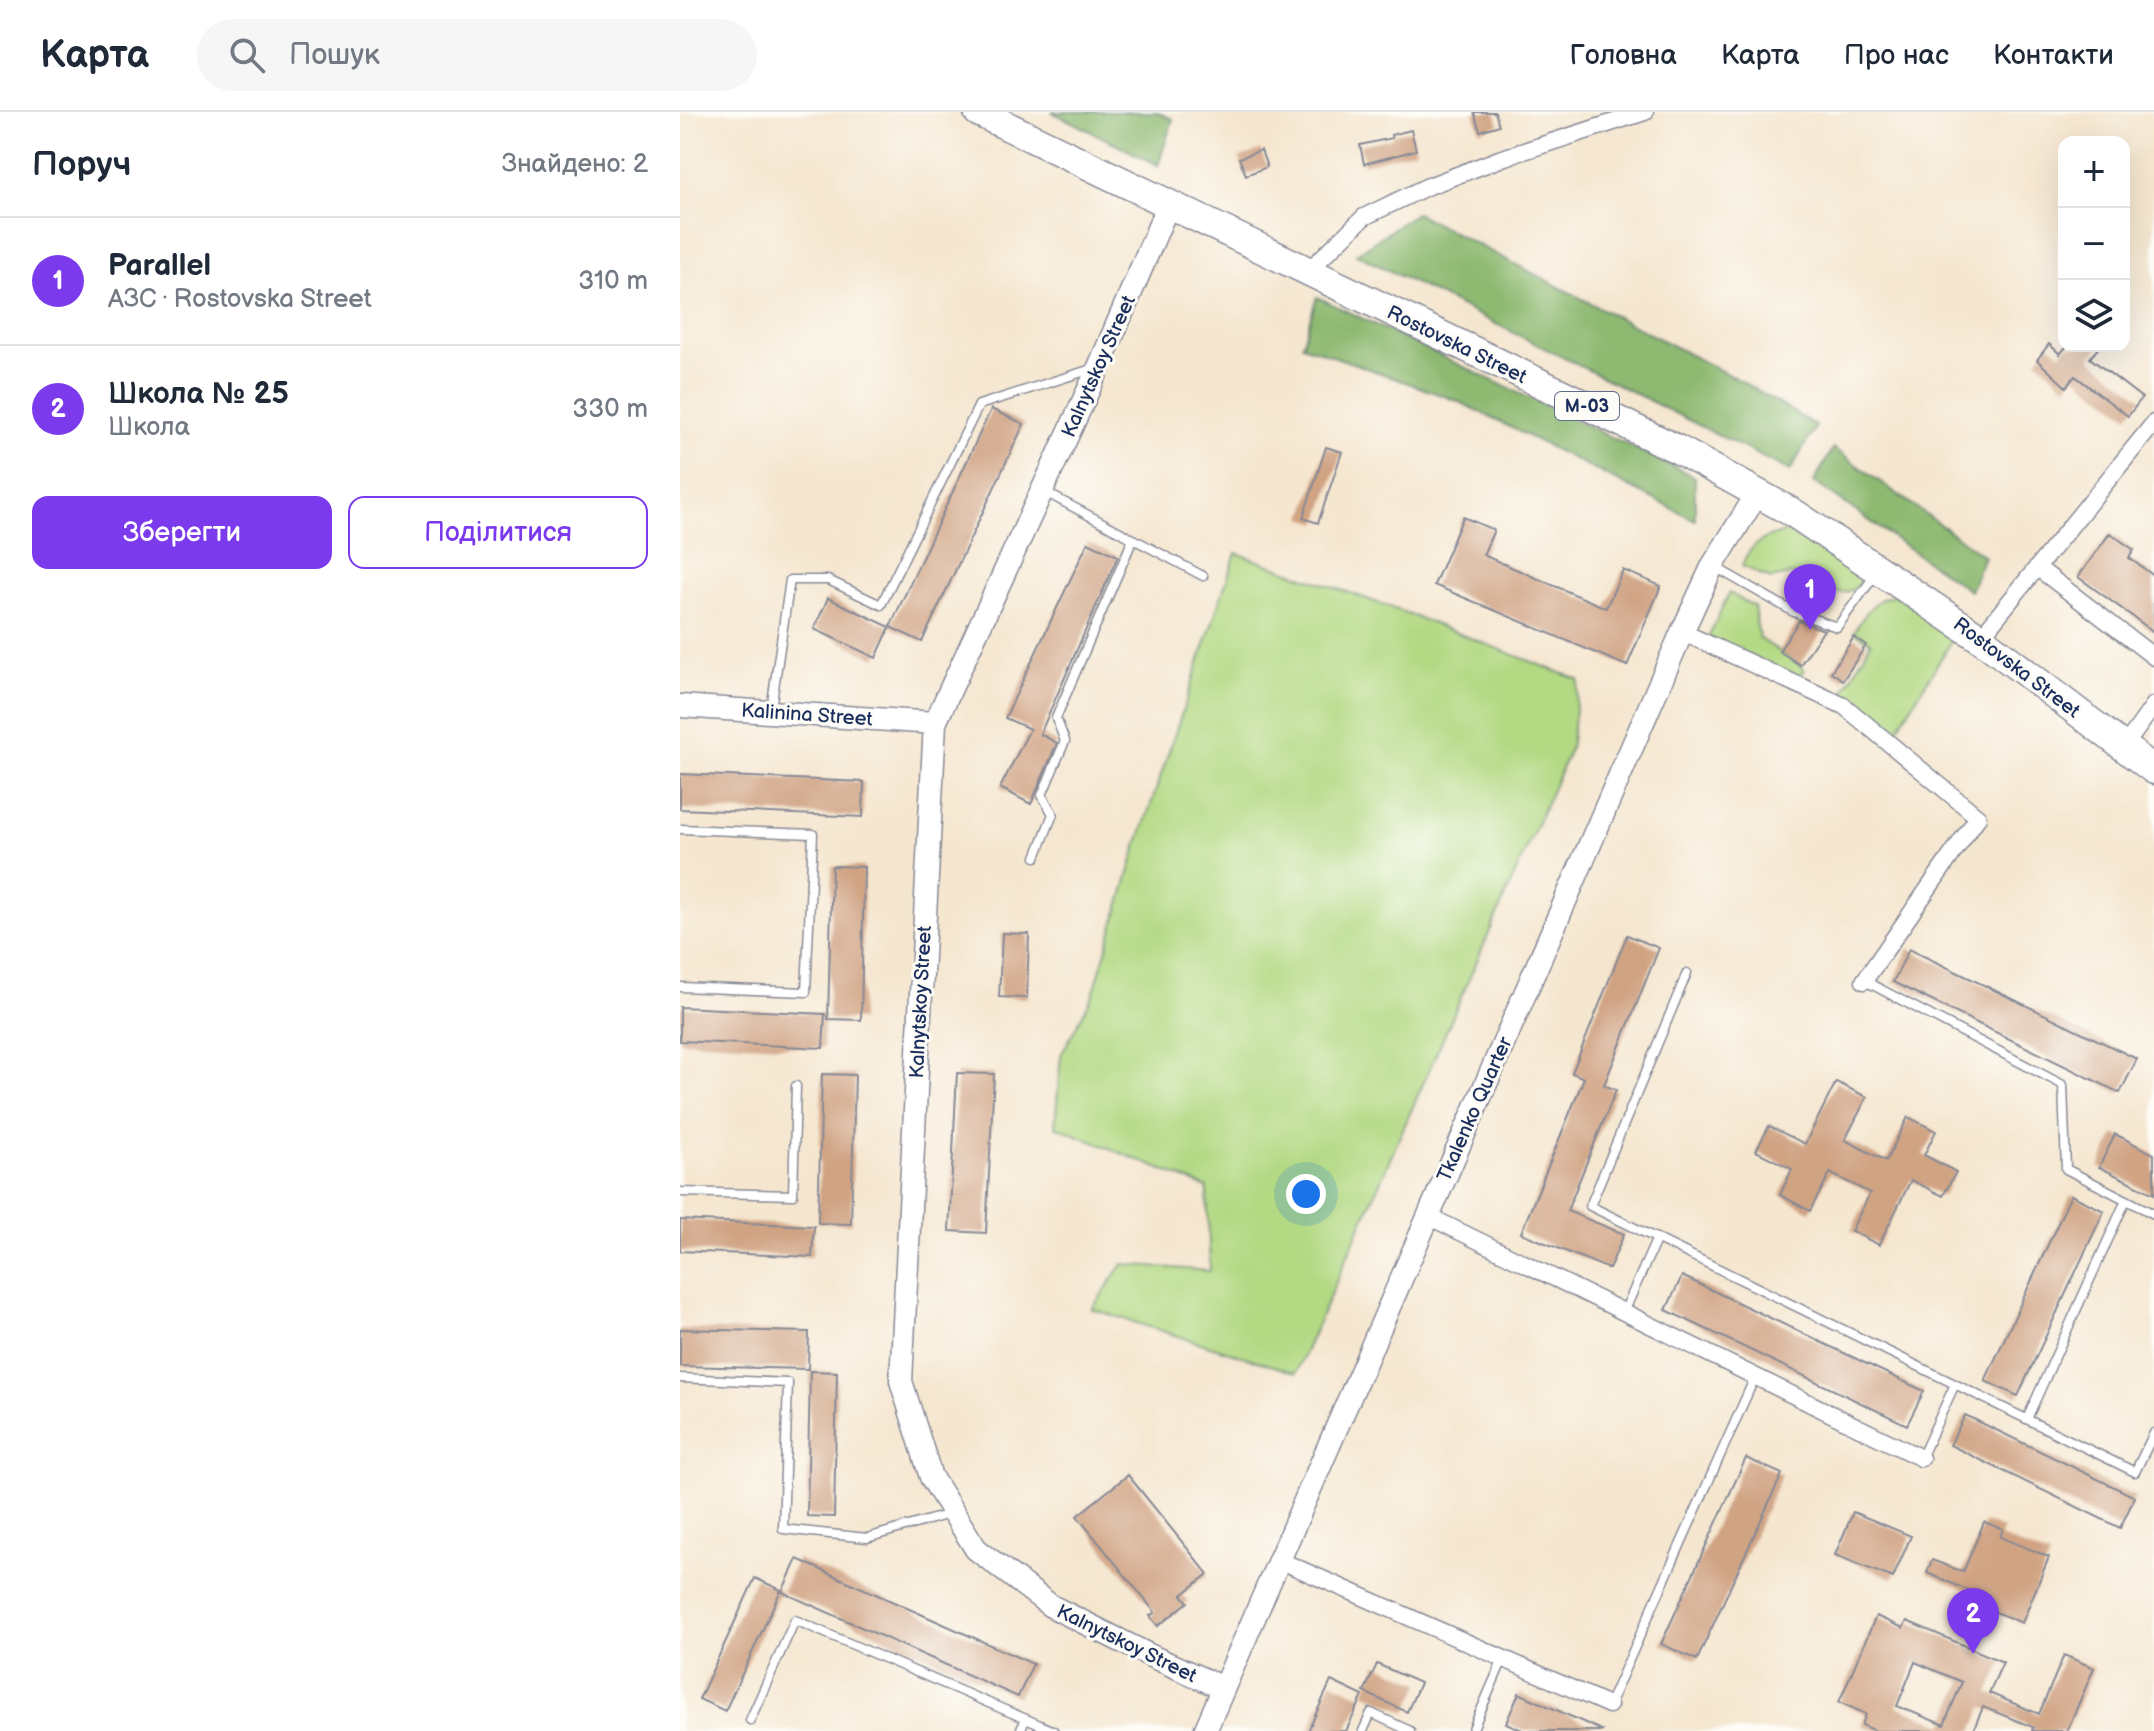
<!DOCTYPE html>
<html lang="uk">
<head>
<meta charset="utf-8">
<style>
  body { margin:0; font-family:"Balsamiq Sans",sans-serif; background:#f6f6f7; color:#1f2937 }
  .controls { position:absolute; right:24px; top:24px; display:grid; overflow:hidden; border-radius:16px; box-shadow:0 8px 32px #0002 }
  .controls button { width:72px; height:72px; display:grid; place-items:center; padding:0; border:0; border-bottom:2px solid #e0e1e3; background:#fff; color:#1f2937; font:40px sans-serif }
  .you { position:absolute; left:626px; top:1082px; width:28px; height:28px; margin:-20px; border:6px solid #fff; border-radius:50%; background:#1a73e8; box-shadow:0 0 0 12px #1a73e833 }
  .badge { display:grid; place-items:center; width:52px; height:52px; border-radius:50%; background:#7c3aed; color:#fff; font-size:26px; font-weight:700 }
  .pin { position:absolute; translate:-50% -66px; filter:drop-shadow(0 2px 4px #0008) }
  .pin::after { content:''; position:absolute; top:42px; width:28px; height:24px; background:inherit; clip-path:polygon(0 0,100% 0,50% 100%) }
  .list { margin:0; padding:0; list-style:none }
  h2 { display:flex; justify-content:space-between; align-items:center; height:104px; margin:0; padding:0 32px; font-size:34px }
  h2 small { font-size:26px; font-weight:400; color:#747a83 }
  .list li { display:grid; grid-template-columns:52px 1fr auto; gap:24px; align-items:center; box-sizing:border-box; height:128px; padding:0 32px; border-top:2px solid #e0e1e3 }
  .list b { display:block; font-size:30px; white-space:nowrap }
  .list p { margin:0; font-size:26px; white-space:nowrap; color:#747a83 }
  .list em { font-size:26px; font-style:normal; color:#747a83 }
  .actions { display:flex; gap:16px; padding:24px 32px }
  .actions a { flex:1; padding:18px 0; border:2px solid #7c3aed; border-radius:16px; text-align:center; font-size:28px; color:#7c3aed }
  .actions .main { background:#7c3aed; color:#fff }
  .icon { flex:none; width:44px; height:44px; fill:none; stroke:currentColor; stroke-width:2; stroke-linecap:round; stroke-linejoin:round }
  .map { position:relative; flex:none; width:1474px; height:1619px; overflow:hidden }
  header { display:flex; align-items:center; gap:48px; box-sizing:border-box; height:112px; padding:0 40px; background:#fff; border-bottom:2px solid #e0e1e3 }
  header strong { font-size:38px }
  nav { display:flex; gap:44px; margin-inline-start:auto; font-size:28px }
  .search { width:560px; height:72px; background:#f6f6f7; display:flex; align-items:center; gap:20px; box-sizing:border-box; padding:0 28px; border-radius:44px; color:#747a83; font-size:30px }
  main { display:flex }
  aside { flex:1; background:#fff }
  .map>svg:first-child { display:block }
</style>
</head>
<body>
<header>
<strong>Карта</strong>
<div class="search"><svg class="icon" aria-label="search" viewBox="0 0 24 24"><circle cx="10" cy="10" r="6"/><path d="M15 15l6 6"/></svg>Пошук</div>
<nav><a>Головна</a><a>Карта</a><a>Про нас</a><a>Контакти</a></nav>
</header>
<main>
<aside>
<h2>Поруч<small>Знайдено: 2</small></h2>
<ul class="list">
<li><span class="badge">1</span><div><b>Parallel</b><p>АЗС · Rostovska Street</p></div><em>310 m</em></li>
<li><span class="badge">2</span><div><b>Школа № 25</b><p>Школа</p></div><em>330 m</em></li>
</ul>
<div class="actions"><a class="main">Зберегти</a><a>Поділитися</a></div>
</aside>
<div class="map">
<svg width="1474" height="1619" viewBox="0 0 1474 1619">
  <rect width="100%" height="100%" fill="#fdfcf7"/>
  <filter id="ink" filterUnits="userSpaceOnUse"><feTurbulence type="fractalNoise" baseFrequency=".0125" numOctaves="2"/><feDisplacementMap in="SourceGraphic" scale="16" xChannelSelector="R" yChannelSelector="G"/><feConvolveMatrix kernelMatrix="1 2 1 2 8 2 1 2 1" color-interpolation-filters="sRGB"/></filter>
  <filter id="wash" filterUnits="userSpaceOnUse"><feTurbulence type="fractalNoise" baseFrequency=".006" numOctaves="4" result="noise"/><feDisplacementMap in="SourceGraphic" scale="32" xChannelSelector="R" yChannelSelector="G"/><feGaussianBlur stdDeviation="1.8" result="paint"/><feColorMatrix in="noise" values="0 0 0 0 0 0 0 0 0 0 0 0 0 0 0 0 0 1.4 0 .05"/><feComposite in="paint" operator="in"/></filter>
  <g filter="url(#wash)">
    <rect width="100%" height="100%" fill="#f5e6cf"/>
    <path fill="#b3d983" stroke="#678470" stroke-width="2" d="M1112,419L1177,455L1185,466L1172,478L1162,481L1145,478L1113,462L1091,467L1062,454C1069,430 1089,423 1112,419Z
      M556,441L707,494L899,568L890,637L616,1261L412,1197L443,1152L530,1159L527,1076L375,1014L381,943L413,883L457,734Z
      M1049,481L1074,495L1079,526L1120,553L1124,558L1118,565L1028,526Z
      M1215,483L1276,522L1216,619L1187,595L1163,581L1191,530L1174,520C1185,502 1193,486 1215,483Z"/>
    <path fill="#8eb971" stroke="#547468" stroke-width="2" d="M372,0H476L493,7L478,53Z
      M736,101L1061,269L1136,314L1110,359L676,142Z
      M637,185L1015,365V408L778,289L622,233Z
      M1153,336L1304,444L1290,479L1134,370Z"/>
    <g id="blocks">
      <path fill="#d0a383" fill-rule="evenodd" d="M794,0H815L819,13L800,19Z
        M731,18L736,38L684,52L680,33L712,26L711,23Z
        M581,38L587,55L566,63L559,46Z
        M1369,232L1380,242L1387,234H1420L1410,246L1462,286L1448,304L1395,264L1386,275L1357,248Z
        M311,297L344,312L242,530L210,515Z
        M646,335L662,340L638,411L623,406Z
        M783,405L814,418L803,443L926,496L943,458L981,474L947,554L754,473Z
        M1430,421L1454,438L1449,446L1474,464V520L1398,465Z
        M408,430L438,444L360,622L377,631L351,692L320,676L350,617L325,606Z
        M148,486L210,515L196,546L134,517Z
        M1119,509L1144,518L1120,553L1099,539Z
        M1174,525L1186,533L1163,568L1151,560Z
        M0,662L184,670L183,705L0,697Z
        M152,754L184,755L181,908L148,907Z
        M322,821L349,822L347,886L319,885Z
        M947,823L979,836L924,973L936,978L887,1099L944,1122L929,1157L841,1121L904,966L892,961Z
        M1229,837L1457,947L1440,981L1213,870Z
        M0,895L145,902L143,936L0,929Z
        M277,961L314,962L306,1121L269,1119Z
        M142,962L175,963L171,1112L138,1111Z
        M1156,970L1187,985L1165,1028L1206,1049L1228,1005L1256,1019L1244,1043L1276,1060L1263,1084L1231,1068L1199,1133L1171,1119L1190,1081L1150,1061L1130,1099L1100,1083L1112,1057L1076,1039L1089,1014L1125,1032Z
        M1435,1022L1474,1042V1082L1419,1055Z
        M1391,1083L1424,1099L1338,1284L1305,1269Z
        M0,1108L134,1114L132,1145L0,1139Z
        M1002,1164L1244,1279L1227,1313L986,1198Z
        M0,1217L129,1220L128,1257L0,1254Z
        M130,1259L157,1260L154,1405L127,1404Z
        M1285,1303L1455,1385L1440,1416L1270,1333Z
        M1066,1346L1102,1362L1017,1548L981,1532Z
        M448,1363L528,1462L502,1483L508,1490L478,1514L470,1504L475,1500L397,1404Z
        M1173,1400L1231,1424L1213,1466L1155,1443Z
        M1304,1410L1323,1417L1320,1425L1369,1445L1342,1511L1293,1491L1297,1482L1247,1461L1252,1448L1283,1460Z
        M117,1447L353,1552L338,1585L102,1480Z
        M75,1466L101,1478L45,1599L19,1587Z
        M1196,1504L1223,1516L1227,1509L1323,1550L1309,1581L1359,1602L1384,1543L1414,1556L1387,1619H1352L1353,1615L1303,1595L1293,1619H1196L1182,1613L1186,1602L1159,1590ZM1235,1550L1282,1570L1264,1613L1217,1594Z
        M697,1552L740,1571L727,1600L684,1580Z
        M651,1569L683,1584L666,1619H628Z
        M839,1581L923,1619H844L826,1611Z"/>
    </g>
  </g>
  <g filter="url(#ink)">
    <use href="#blocks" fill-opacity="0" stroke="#888a96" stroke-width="2"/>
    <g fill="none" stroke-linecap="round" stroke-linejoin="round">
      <defs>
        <path id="service" d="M363,379L523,464
          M1033,454L1114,500L1157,515L1195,463
          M91,597L110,468H148L201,493L299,293L415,256
          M0,717L133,722L126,880L0,875
          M356,745L373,702L362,683L385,629L376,606L453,427
          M1007,861L910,1094L1455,1360L1474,1321
          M1185,869L1383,973L1386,1057L1474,1102
          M0,1080L113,1083L116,974
          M944,1200L977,1126
          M0,1266L108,1271L103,1417L187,1426L273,1401
          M1347,1307L1446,1088
          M1241,1346L1275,1272
          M929,1593L1075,1265
          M70,1608L115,1508L346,1607
          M340,1619L346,1607L374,1619
          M683,1619L691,1601L730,1619
          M792,1619L823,1547"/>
        <path id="minor" d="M627,160L684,105L746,75L822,46L965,0
          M1358,456L1474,545
          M1002,520L1164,594L1298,705L1184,869
          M1300,526L1474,311
          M1444,635L1474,593
          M748,1104L1241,1346
          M599,1448L929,1593"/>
        <path id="tertiary" d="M489,91L419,255L255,611L221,1269L251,1365L296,1437L371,1494L471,1544L543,1576
          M0,594L255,611
          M525,1619L1002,520L1033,453L1077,382"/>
        <path id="trunk" d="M298,0L999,338L1115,402L1300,526L1474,658"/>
      </defs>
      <use href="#service" stroke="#888a96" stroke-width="11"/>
      <use href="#minor" stroke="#888a96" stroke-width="19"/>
      <use href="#tertiary" stroke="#888a96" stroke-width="25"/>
      <use href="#trunk" stroke="#888a96" stroke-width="31"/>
      <use href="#service" stroke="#fff" stroke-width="8"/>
      <use href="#minor" stroke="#fff" stroke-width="16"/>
      <use href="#tertiary" stroke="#fff" stroke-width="22"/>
      <use href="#trunk" stroke="#fff" stroke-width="28"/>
    </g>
  </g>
  <g text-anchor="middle" stroke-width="6" stroke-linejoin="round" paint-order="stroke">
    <rect fill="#fdfcf7" stroke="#5f6c8c" stroke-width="2" x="875" y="280" width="64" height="28" rx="6"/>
    <g font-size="18" font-weight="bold" fill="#1b2f5e">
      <text x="907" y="300">М-03</text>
    </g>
    <g font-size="20" fill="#1b2f5e" stroke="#fdfcf7">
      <text transform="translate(777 232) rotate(26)" y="7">Rostovska Street</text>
      <text transform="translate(418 254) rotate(-66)" y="7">Kalnytskoy Street</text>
      <text transform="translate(1337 555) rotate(37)" y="7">Rostovska Street</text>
      <text transform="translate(127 602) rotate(4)" y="7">Kalinina Street</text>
      <text transform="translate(240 890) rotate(-87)" y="7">Kalnytskoy Street</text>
      <text transform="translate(794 997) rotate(-66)" y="7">Tkalenko Quarter</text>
      <text transform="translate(447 1531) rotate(26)" y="7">Kalnytskoy Street</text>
    </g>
  </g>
</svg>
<div class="controls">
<button>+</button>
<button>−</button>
<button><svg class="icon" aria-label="layers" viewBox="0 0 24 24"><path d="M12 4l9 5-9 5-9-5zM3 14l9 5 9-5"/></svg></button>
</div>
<div class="you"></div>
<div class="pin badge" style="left:1130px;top:518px">1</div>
<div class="pin badge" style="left:1293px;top:1542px">2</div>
</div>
</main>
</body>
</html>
